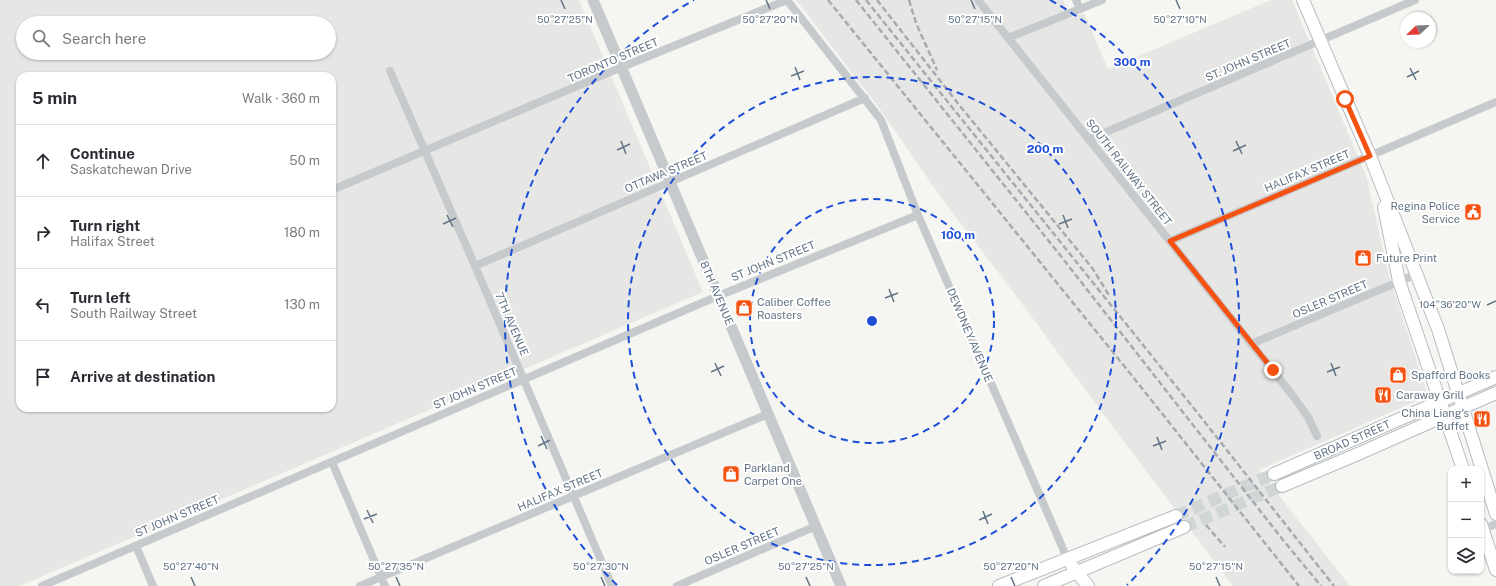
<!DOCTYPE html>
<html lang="en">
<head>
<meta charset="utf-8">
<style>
  body { margin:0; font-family:"Public Sans",sans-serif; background:#f7f7f7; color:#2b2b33 }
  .controls { position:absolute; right:12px; bottom:12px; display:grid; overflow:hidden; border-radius:8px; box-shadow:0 1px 3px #0004 }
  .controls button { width:36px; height:36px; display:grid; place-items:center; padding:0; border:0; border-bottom:1px solid #e1e1e2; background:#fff; color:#2b2b33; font:20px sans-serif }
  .compass { position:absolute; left:1400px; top:12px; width:36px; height:36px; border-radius:50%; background:#fff; box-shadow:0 1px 3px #0004; rotate:247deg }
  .stop { position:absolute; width:12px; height:12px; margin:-9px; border:3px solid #f55211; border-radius:50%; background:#fff }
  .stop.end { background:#f55211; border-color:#fff; box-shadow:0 1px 4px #0008 }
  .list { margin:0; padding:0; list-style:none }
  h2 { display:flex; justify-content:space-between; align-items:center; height:52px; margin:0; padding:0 16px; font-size:17px }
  h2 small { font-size:13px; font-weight:400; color:#7c7c81 }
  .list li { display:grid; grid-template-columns:26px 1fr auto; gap:12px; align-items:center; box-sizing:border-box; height:72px; padding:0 16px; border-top:1px solid #e1e1e2 }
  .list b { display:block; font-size:15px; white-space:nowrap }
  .list p { margin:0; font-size:13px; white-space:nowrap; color:#7c7c81 }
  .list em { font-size:13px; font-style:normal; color:#7c7c81 }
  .icon { flex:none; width:22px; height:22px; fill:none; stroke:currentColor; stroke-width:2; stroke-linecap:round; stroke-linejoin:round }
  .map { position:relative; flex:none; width:1496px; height:586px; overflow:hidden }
  .search { position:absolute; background:#fff; box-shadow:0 1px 3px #0004; left:16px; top:16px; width:320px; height:44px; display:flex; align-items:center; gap:10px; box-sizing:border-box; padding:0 14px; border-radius:22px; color:#7c7c81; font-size:15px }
  .panel { position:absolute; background:#fff; box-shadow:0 1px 3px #0004; left:16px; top:72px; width:320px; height:340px; border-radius:12px }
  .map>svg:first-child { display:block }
</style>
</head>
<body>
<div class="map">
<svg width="1496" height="586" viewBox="0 0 1496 586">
  <rect width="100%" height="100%" fill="#f5f6f1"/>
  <path fill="#e6e7e4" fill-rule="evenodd" d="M0,0H579L703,292L20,586H0ZM23,23H329V53H23ZM20,76H332V408H20Z
    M796,0H1063L1071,18L1084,13L1108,69L1271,0H1292L1367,178L1388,272L1428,396L1259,470L1350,586H1233L1107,419L1011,289L942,199L879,108Z"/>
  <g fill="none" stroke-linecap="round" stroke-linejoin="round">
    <path stroke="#d0d5d6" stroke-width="12" stroke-dasharray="12 6" stroke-linecap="butt" d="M1176,516L1274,474
      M1184,527L1282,486"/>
    <defs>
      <path id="secondary" d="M1303,0L1370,156L1438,329L1496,514
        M1384,207L1399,281L1463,469
        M1274,474L1496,377
        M1282,486L1358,454L1496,393
        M1481,524L1496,570
        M1072,566L1088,586
        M999,586L1176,516
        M1044,586L1184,527"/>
    </defs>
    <use href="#secondary" stroke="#b8bdc2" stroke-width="14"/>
    <path stroke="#c7cacd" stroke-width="8" d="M978,0L1293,396L1308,417L1317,436
      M1076,0L1080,9
      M1008,38L1102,0
      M390,71L475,266L612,586
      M1090,139L1415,0
      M332,190L622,67L787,0L881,120L918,215L1067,558
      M1170,241L1496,102
      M475,266L865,98
      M1251,344L1417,274
      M332,462L385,586
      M1483,529L1496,524
      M136,546L153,586
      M42,586L718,296L918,215
      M360,586L768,414
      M677,586L816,526"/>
    <path stroke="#c7cacd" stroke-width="11" d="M593,0L841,586"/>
    <use href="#secondary" stroke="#fff" stroke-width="12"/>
    <path stroke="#a6abb1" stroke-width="2.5" stroke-dasharray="6 3" stroke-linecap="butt" d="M828,0L1129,372L1299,586
      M856,0L1060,255L1283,540L1321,586
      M866,0L1196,411L1334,586
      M877,0L960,106L1093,269L1110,297
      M909,0L916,23L937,70
      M1206,525L1225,547"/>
  </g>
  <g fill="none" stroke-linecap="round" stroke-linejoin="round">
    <path stroke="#f55211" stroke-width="5" d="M1273,370L1170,241L1370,156L1345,99"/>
  </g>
  <path fill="none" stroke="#617385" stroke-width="1.5" d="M561,0L565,9M766,0L770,9M971,0L975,9M1176,0L1180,9M795,67L800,80M1410,68L1416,80M791,76L804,71M1407,77L1419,71M621,141L626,154M1236,141L1242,154M617,150L630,144M1233,151L1246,145M447,215L453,227M1063,215L1068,228M443,224L456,218M1059,224L1072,219M889,289L894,302M885,298L898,293M1487,305L1496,301M715,363L721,376M1331,363L1336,376M711,372L724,366M1327,372L1340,367M541,436L547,449M1157,437L1162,450M538,446L550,440M1153,446L1166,441M367,510L373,523M983,511L988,524M364,519L377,514M979,520L992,514M191,577L195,586M396,577L400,586M601,577L605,586M806,577L810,586M1011,577L1015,586M1216,577L1220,586"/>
  <g fill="none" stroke="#1d4ed8" stroke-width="2" stroke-dasharray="7 5">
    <circle cx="872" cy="321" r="122"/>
    <circle cx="872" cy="321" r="244"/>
    <path d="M617 585A367 367 0 0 1 694 0M1050 0A367 367 0 0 1 1127 585"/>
  </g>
  <defs>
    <symbol id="civic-square" viewBox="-11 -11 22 22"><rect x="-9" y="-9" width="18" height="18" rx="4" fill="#f55211" stroke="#fff"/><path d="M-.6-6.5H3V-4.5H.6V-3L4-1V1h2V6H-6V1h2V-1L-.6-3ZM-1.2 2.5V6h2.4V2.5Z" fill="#fff"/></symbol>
    <symbol id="shop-square" viewBox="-11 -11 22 22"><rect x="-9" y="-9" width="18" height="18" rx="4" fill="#f55211" stroke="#fff"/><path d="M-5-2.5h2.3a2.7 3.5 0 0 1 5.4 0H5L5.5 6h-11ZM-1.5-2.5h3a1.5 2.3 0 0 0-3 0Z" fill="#fff"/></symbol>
    <symbol id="restaurant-square" viewBox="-11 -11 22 22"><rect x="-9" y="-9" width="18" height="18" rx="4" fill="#f55211" stroke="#fff"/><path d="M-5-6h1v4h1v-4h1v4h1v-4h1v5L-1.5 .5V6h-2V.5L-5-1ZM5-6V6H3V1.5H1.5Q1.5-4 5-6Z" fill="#fff"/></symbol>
  </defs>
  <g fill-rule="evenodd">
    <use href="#civic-square" x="1463" y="202" width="20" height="20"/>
    <use href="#shop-square" x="1353" y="248" width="20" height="20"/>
    <use href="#shop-square" x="734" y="298" width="20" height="20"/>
    <use href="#shop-square" x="1388" y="365" width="20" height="20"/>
    <use href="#restaurant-square" x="1373" y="385" width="20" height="20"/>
    <use href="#restaurant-square" x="1472" y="409" width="20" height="20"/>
    <use href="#shop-square" x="721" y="464" width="20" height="20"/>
  </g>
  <g text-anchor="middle" stroke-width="4" stroke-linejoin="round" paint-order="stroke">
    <g font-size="11" fill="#617385" stroke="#fff">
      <text transform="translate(613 60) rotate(-23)" y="4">TORONTO STREET</text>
      <text transform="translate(1248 60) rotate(-23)" y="4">ST. JOHN STREET</text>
      <text transform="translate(1307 171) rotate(-23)" y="4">HALIFAX STREET</text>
      <text transform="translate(666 172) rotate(-23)" y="4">OTTAWA STREET</text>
      <text transform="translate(1129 172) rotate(52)" y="4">SOUTH RAILWAY STREET</text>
      <text transform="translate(773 261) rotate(-22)" y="4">ST JOHN STREET</text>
      <text transform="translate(717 293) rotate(67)" y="4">8TH AVENUE</text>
      <text transform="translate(1330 299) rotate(-23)" y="4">OSLER STREET</text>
      <text transform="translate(512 324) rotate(67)" y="4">7TH AVENUE</text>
      <text transform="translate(970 335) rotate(67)" y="4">DEWDNEY AVENUE</text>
      <text transform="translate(475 388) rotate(-23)" y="4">ST JOHN STREET</text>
      <text transform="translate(1352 440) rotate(-24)" y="4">BROAD STREET</text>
      <text transform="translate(560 490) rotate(-23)" y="4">HALIFAX STREET</text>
      <text transform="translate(177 516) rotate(-23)" y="4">ST JOHN STREET</text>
      <text transform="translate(742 546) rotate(-23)" y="4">OSLER STREET</text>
    </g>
    <g font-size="11" fill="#617385" stroke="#fff" text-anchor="start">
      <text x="1460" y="210" text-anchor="end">Regina Police<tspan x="1460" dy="13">Service</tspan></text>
      <text x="1376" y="262">Future Print</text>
      <text x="757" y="306">Caliber Coffee<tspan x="757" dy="13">Roasters</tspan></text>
      <text x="1411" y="379">Spafford Books</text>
      <text x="1396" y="399">Caraway Grill</text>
      <text x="1469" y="417" text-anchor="end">China Liang's<tspan x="1469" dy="13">Buffet</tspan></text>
      <text x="744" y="472">Parkland<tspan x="744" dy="13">Carpet One</tspan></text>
    </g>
  </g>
  <g font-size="10" text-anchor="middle" fill="#617385" stroke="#fff" stroke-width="4" stroke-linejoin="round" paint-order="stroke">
    <text x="565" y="23">50°27'25"N</text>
    <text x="770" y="23">50°27'20"N</text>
    <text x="975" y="23">50°27'15"N</text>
    <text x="1180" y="23">50°27'10"N</text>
    <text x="1450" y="308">104°36'20"W</text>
    <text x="191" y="570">50°27'40"N</text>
    <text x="396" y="570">50°27'35"N</text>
    <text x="601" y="570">50°27'30"N</text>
    <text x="806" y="570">50°27'25"N</text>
    <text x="1011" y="570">50°27'20"N</text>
    <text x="1216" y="570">50°27'15"N</text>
  </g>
  <circle cx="872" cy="321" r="6" fill="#1d4ed8" stroke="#fff" stroke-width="2"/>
  <g font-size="12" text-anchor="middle" font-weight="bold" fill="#1d4ed8" stroke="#fff" stroke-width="4" stroke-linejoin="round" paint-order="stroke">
    <text x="1132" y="66">300 m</text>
    <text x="1045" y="153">200 m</text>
    <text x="958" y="239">100 m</text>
  </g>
</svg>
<div class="controls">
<button>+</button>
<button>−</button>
<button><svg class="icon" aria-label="layers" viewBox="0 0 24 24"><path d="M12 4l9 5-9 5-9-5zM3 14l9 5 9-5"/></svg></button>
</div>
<svg class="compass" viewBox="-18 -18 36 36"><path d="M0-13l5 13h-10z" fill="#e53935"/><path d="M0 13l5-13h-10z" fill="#7c7c81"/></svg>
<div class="stop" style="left:1345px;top:99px"></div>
<div class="stop end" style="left:1273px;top:370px"></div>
<div class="search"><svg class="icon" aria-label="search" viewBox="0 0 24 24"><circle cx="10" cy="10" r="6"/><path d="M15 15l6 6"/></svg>Search here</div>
<section class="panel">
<h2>5 min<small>Walk · 360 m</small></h2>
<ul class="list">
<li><svg class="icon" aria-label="ahead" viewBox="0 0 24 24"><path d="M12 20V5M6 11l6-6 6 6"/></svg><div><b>Continue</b><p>Saskatchewan Drive</p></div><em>50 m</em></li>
<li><svg class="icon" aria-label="right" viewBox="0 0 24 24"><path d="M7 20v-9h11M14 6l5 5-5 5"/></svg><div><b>Turn right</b><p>Halifax Street</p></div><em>180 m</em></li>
<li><svg class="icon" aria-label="left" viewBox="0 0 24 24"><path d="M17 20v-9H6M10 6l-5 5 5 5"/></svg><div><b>Turn left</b><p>South Railway Street</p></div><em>130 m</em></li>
<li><svg class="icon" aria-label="arrive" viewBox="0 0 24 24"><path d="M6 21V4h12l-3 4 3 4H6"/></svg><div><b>Arrive at destination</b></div></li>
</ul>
</section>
</div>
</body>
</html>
